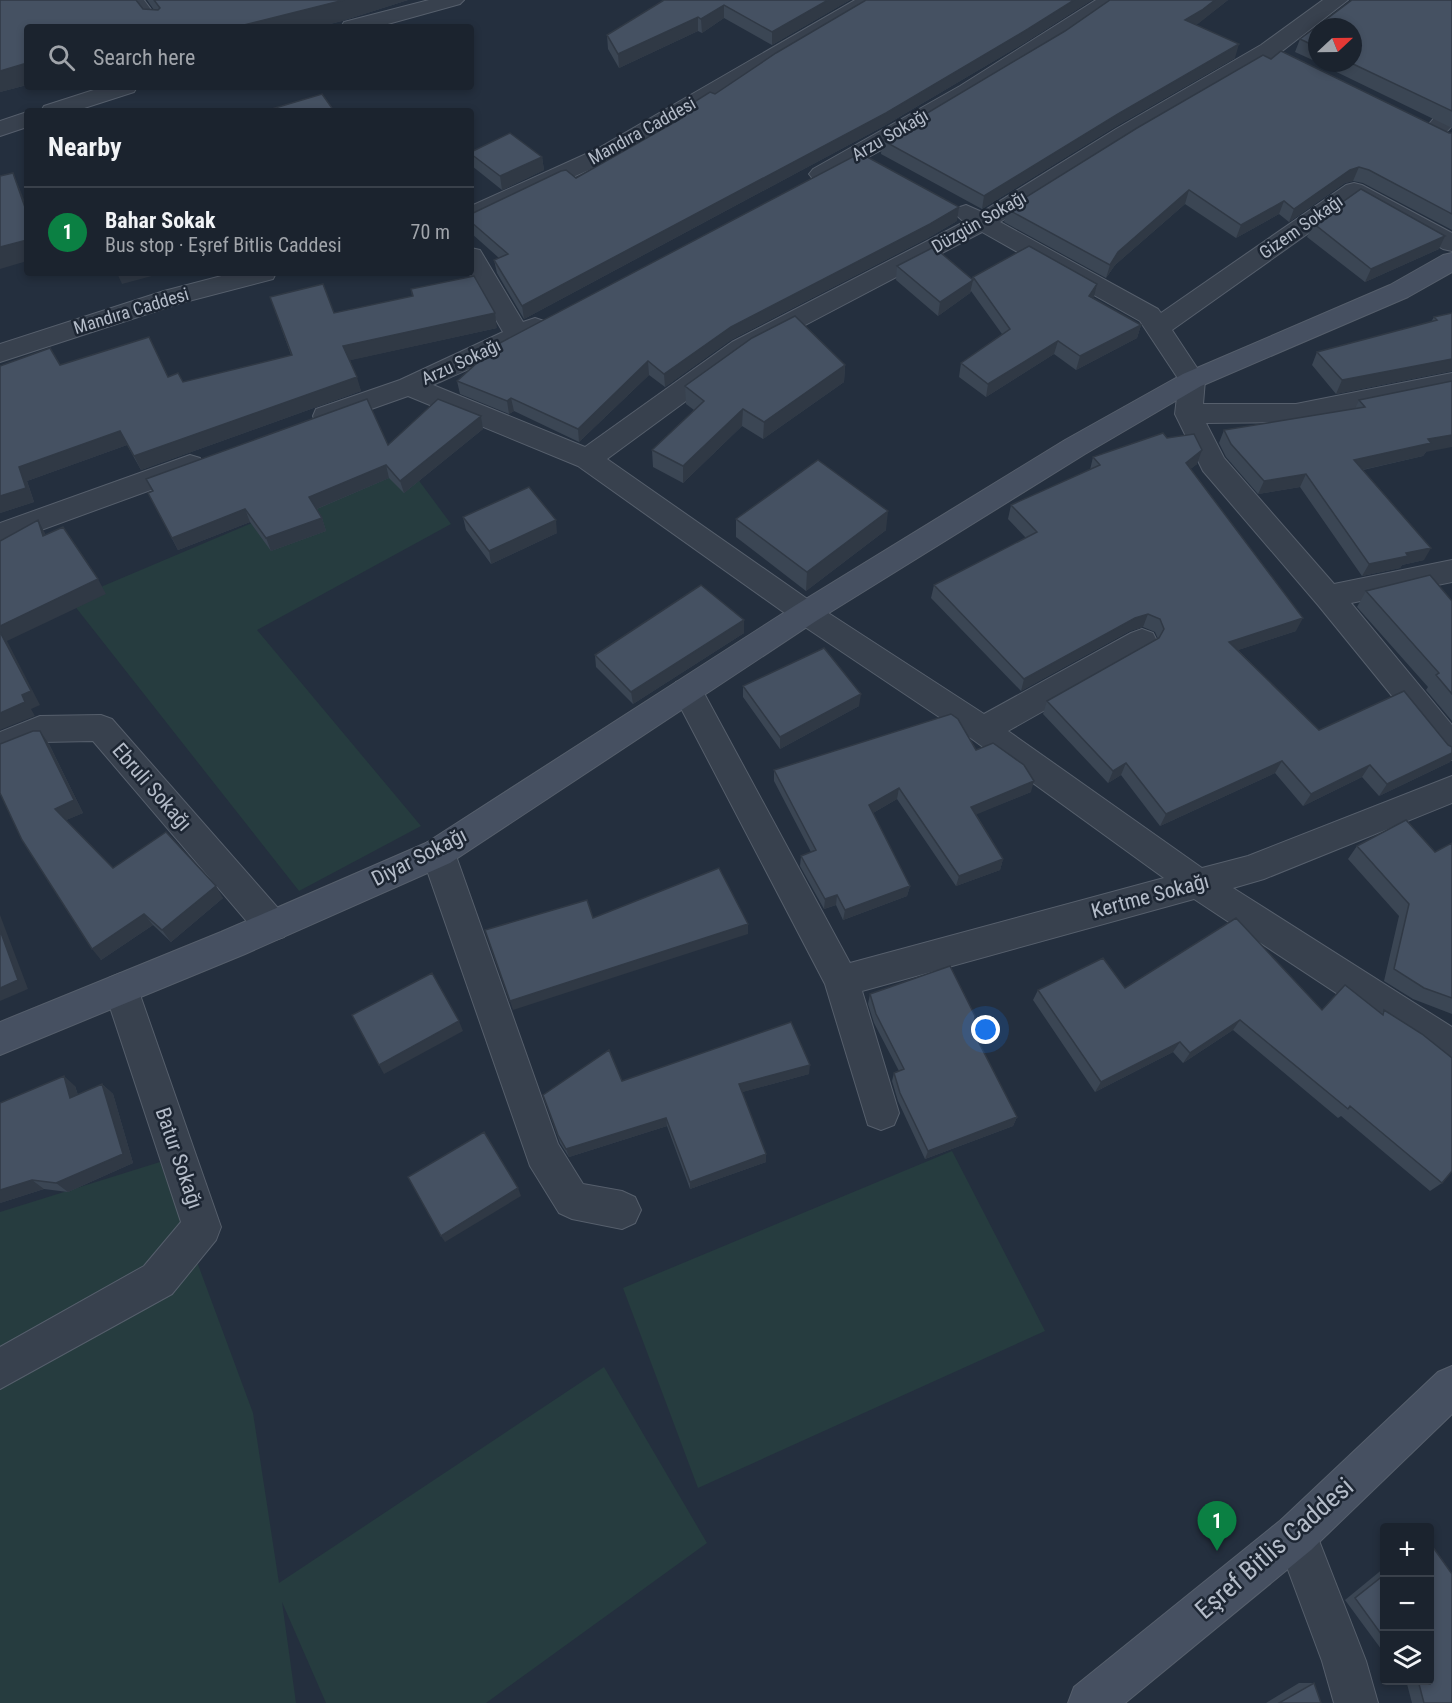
<!DOCTYPE html>
<html lang="en">
<head>
<meta charset="utf-8">
<style>
  body { margin:0; font-family:"Roboto Condensed",sans-serif; background:#242b36; color:#f1f3f6 }
  .controls { position:absolute; right:18px; bottom:18px; display:grid; overflow:hidden; border-radius:6px; box-shadow:0 3px 9px #0003 }
  .controls button { width:54px; height:54px; display:grid; place-items:center; padding:0; border:0; border-bottom:2px solid #39404a; background:#1b232e; color:#f1f3f6; font:30px sans-serif }
  .compass { position:absolute; left:1308px; top:18px; width:54px; height:54px; border-radius:50%; background:#1b232e; box-shadow:0 3px 9px #0003; rotate:68deg }
  .you { position:absolute; left:986px; top:1030px; width:21px; height:21px; margin:-15px; border:4px solid #fff; border-radius:50%; background:#1a73e8; box-shadow:0 0 0 9px #1a73e833 }
  .badge { display:grid; place-items:center; width:39px; height:39px; border-radius:50%; background:#0b8043; color:#fff; font-size:20px; font-weight:700 }
  .pin { position:absolute; translate:-50% -50px; filter:drop-shadow(0 2px 3px #0008) }
  .pin::after { content:''; position:absolute; top:32px; width:21px; height:18px; background:inherit; clip-path:polygon(0 0,100% 0,50% 100%) }
  .list { margin:0; padding:0; list-style:none }
  h2 { display:flex; justify-content:space-between; align-items:center; height:78px; margin:0; padding:0 24px; font-size:26px }
  h2 small { font-size:20px; font-weight:400; color:#a0a4aa }
  .list li { display:grid; grid-template-columns:39px 1fr auto; gap:18px; align-items:center; box-sizing:border-box; height:90px; padding:0 24px; border-top:2px solid #39404a }
  .list b { display:block; font-size:22px; white-space:nowrap }
  .list p { margin:0; font-size:20px; white-space:nowrap; color:#a0a4aa }
  .list em { font-size:20px; font-style:normal; color:#a0a4aa }
  .icon { flex:none; width:33px; height:33px; fill:none; stroke:currentColor; stroke-width:2; stroke-linecap:round; stroke-linejoin:round }
  .map { position:relative; flex:none; width:1452px; height:1703px; overflow:hidden }
  .search { position:absolute; background:#1b232e; box-shadow:0 3px 9px #0003; left:24px; top:24px; width:450px; height:66px; display:flex; align-items:center; gap:15px; box-sizing:border-box; padding:0 21px; border-radius:6px; color:#a0a4aa; font-size:22px }
  .panel { position:absolute; background:#1b232e; box-shadow:0 3px 9px #0003; left:24px; top:108px; width:450px; height:168px; border-radius:6px }
  .map>svg:first-child { display:block }
</style>
</head>
<body>
<div class="map">
<svg width="1452" height="1703" viewBox="0 0 1452 1703">
  <rect width="100%" height="100%" fill="#242f3e"/>
  <path fill="#263c3f" d="M403,459L451,524L257,630L421,826L299,891L70,600Z
    M952,1151L1045,1331L698,1488L623,1288Z
    M160,1162L253,1413L279,1583L604,1367L707,1543L486,1703H326L282,1602L296,1703H0V1212Z"/>
  <g fill="none" stroke-linecap="round" stroke-linejoin="round">
    <defs>
      <path id="lane" d="M131,0H144L164,27H151Z"/>
      <path id="street" d="M429,0H464L460,4L377,27H341L344,22Z
        M855,0H881L877,4L613,159L471,223V206L597,149Z
        M1096,0H1121L1117,4L1012,73L903,138L829,179L821,181L813,179L809,174L813,169L960,86Z
        M1323,0H1348L1277,55L1132,139L1000,222L1158,309L1161,313L1346,185L1354,183L1362,185L1452,233V251L1443,249L1355,200L1172,330L1205,380L1203,404H1296L1452,373V391L1296,422L1206,423L1224,458L1334,584L1452,560V582L1351,603L1452,725V760L1441,756L1318,605L1203,471L1175,414L1179,380L1140,321L982,232L750,354L607,459L816,605L984,714L1131,633L1142,629L1153,633L1157,641L1153,649L1008,731L1202,868L1248,856L1452,776V803L1264,879L1233,888L1452,1027V1062L1406,1039L1194,899L862,991L899,1113L894,1125L881,1130L868,1125L825,984L672,691L676,682L687,679L698,682L850,963L1164,878L972,739L796,621L578,466L408,396L326,425L316,423L313,416L316,409L400,380L503,332L469,273H471V248L480,250L523,322L535,318L544,321L548,327C540,339 453,376 433,385L585,447L732,342L964,222L954,213L957,208L966,205L982,212L1116,129L1261,45Z
        M103,87H137L134,92L75,111H41L44,106Z
        M1452,106V126C1444,135 1439,139 1427,136L1424,131C1431,121 1440,109 1452,106Z
        M27,112V127L0,136V121Z
        M233,273H276L273,279L181,303L0,362V344L164,291Z
        M190,455L200,458L204,465L200,472L0,545V523Z
        M101,715L112,719L284,915L289,926L284,937L272,941L260,937L93,741L42,742L0,759V732L40,716Z
        M438,839L450,843L455,853L558,1144L583,1184L622,1191L635,1197L641,1210L635,1223L622,1229L572,1219L559,1213L530,1166L421,853L426,843Z
        M121,973L133,978L138,989L221,1227L216,1240L172,1294L0,1389V1347L144,1266L181,1222L104,989L109,978Z
        M1296,1514L1311,1520L1366,1661L1378,1703H1334L1322,1661L1275,1535L1281,1520Z"/>
      <path id="secondary" d="M1452,253V272L1408,297L1201,386L1085,454L816,621L450,863L245,954L0,1055V1022L221,932L426,843L796,605L1065,440L1183,374L1390,285L1443,255Z
        M1452,1366V1414L1311,1550L1125,1703H1068L1074,1687L1281,1520L1438,1372Z"/>
    </defs>
    <use href="#lane" stroke="#565f6c" stroke-width="2"/>
    <use href="#street" stroke="#565f6c" stroke-width="2"/>
    <use href="#secondary" stroke="#565f6c" stroke-width="2"/>
    <use href="#lane" fill="#38414e" fill-rule="evenodd"/>
    <use href="#street" fill="#38414e" fill-rule="evenodd"/>
    <use href="#secondary" fill="#465061" fill-rule="evenodd"/>
  </g>
  <path fill="#3b4654" d="M0,0H136L143,9L154,10L147,0H408L342,21L318,27H27V85L0,92Z
    M664,0H850L772,45L724,18L702,33L698,31L619,68L608,49L607,35Z
    M866,0H1092L1026,42L884,126L524,319L497,273L494,260L499,258L471,233V214L576,178L675,122V114L715,94Z
    M1110,0H1228L1196,25L1235,58L1115,127L982,209L881,154L882,140L1065,31Z
    M1352,0H1452V128L1318,63H1353V27H1317V62L1295,52L1300,39Z
    M1449,133H1452V230L1363,183L1353,181L1345,183L1289,222L1279,214L1236,238L1185,204L1115,265L1106,278L1004,222L1007,209Z
    M471,152L542,157L544,170L502,190L472,166Z
    M957,221L928,238L731,340L665,387L649,375L579,442L514,411L509,414L460,394L457,381Z
    M1313,223L1439,249L1365,282L1307,237Z
    M897,266L972,279L973,277L1093,298L1141,325L1137,338L1076,370L1054,354L986,397L959,377L961,363L1002,334L971,291L970,293L938,316L896,280Z
    M411,289L497,328L350,360L361,391L141,470L127,445L27,481L34,502L0,513V366L60,365L168,377L183,382L291,355L270,297L334,313L412,296Z
    M1452,313V371L1336,394L1312,365L1317,352L1431,322L1434,317Z
    M845,365L844,382L763,439L742,426L683,483L653,467L652,450L694,410L686,404L685,386Z
    M1359,400L1426,452L1423,456L1363,470L1424,560L1402,565L1400,568L1362,576L1300,487L1258,494L1226,457L1219,443L1224,430L1355,409Z
    M481,416L483,429L404,493L389,478L317,509L322,518L326,531L271,551L250,522L178,550L148,493L152,491L146,479L388,445Z
    M1167,438L1197,464L1190,469L1296,631L1238,650L1319,730L1450,762L1379,796L1362,777L1303,806L1275,773L1160,826L1121,775L1108,783L1043,714L1047,701L1158,639L1155,632L1143,627L1130,631L1021,691L931,598L934,585L1026,538L1008,519L1011,505L1090,470L1093,457Z
    M463,517L557,533L491,564L466,530Z
    M736,519L886,530L806,591L736,537Z
    M1366,591L1452,601V721L1426,690L1428,687L1357,607Z
    M744,620V633L633,704L596,667L595,655Z
    M743,686L859,706L780,749L743,697Z
    M49,744L83,813L66,820L113,868L223,898L171,942L153,925L101,960L0,793Z
    M976,750L1031,792L976,814L1003,859L1000,870L956,886L897,799L873,813L910,886L907,896L843,920L836,905L824,909L800,866L801,856L811,852L774,781V770Z
    M1452,843V1014L1413,999L1384,981L1399,916L1348,859L1357,846L1435,852Z
    M1125,988L1322,1010L1381,1013L1384,1010L1442,1183L1430,1191L1341,1116L1338,1118L1233,1030L1183,1063L1173,1052L1095,1092L1033,1000L1038,990Z
    M870,994L973,1031L1017,1117L1013,1126L925,1159L898,1101L892,1081L894,1073L899,1071L874,1023L868,1004Z
    M809,1074L742,1092L766,1162L690,1189L667,1126L569,1157L560,1143L543,1095L622,1081Z
    M102,1084L113,1094L133,1163L68,1192L44,1189L0,1203L75,1086L78,1095Z
    M1384,1568V1653L1345,1600Z
    M1405,1680H1430L1452,1703H1412L1407,1684Z
    M1299,1683H1314L1321,1703H1266Z"/>
  <path fill="#303945" d="M344,0H408L342,21L318,27H236Z
    M828,0H850L772,45V32Z
    M1074,0H1092L1026,42L884,126L524,319L522,306Z
    M1215,0H1228L1199,23L1182,34L1185,20Z
    M724,5V18L702,33L701,19Z
    M698,17V31L619,68L618,54Z
    M1239,44L1235,58L1115,127L982,209L984,196L1118,114Z
    M27,63V85L0,92V71Z
    M542,157L544,170L502,190L500,176Z
    M1359,167L1353,181L1345,183L1289,222L1294,209L1350,170Z
    M13,173L21,192L27,208V213Z
    M1189,190L1185,204L1115,265L1106,278L1110,265L1118,252Z
    M1284,201L1279,214L1236,238L1241,225Z
    M959,207L957,221L928,238L731,340L665,387L664,374L731,327Z
    M1445,236L1439,249L1365,282L1371,269Z
    M27,240V261L0,269V247Z
    M117,273H163L122,284Z
    M973,280L970,293L938,316L940,302Z
    M1097,284L1094,297L1086,309L1089,296Z
    M495,313L497,328L347,361L343,346Z
    M1141,325L1137,338L1076,370L1080,356Z
    M1058,341L1054,354L986,397L988,384Z
    M1452,359V371L1336,394L1342,380Z
    M648,361L649,375L579,442L578,429Z
    M845,365L844,382L763,439L764,422Z
    M357,377L361,391L141,470L134,456Z
    M511,398L514,411L509,414L507,401Z
    M743,409L742,426L683,483V466Z
    M481,416L483,429L404,493L400,481Z
    M120,431L127,445L27,481L34,502L0,513V496L19,467Z
    M1452,435V447L1426,452L1423,456L1348,473L1354,460L1428,439Z
    M1202,450L1197,464L1181,477L1186,463Z
    M386,465L389,478L314,510L309,497Z
    M1306,474L1300,487L1258,494L1264,481Z
    M245,509L250,522L178,550L172,538Z
    M888,511L886,530L806,591L807,572Z
    M322,518L326,531L271,551L266,538Z
    M38,520L46,535L43,536Z
    M556,520L557,533L491,564L489,551Z
    M1431,548L1424,560L1402,565L1400,568L1362,576L1369,564L1406,553Z
    M98,579L106,594L7,641L40,705L31,709L35,716L0,730V713L22,695L0,632V626Z
    M1148,614L1143,627L1130,631L1021,691L1024,679L1135,618Z
    M1303,618L1296,631L1223,655L1229,642Z
    M744,620V633L633,704L631,692Z
    M861,694L859,706L780,749V737Z
    M40,731L49,744L83,813L64,821L55,809Z
    M1452,753V760L1450,762L1379,796L1387,784Z
    M1282,761L1275,773L1160,826L1166,814Z
    M1126,763L1121,775L1108,783L1113,771Z
    M1370,765L1362,777L1303,806L1311,794Z
    M1034,781L1031,792L968,818L971,807Z
    M899,788L897,799L868,816L869,805Z
    M1003,859L1000,870L956,886L959,876Z
    M216,886L223,898L171,942L162,930Z
    M910,886L907,896L843,920L845,910Z
    M837,895L836,905L824,909L825,899Z
    M144,914L153,925L101,960L92,949Z
    M0,915L28,989L0,1001Z
    M748,924V934L513,1010L510,1001Z
    M1240,1020L1233,1030L1183,1063L1190,1053Z
    M459,1021L463,1031L384,1074L379,1065Z
    M1180,1042L1173,1052L1095,1092L1101,1082Z
    M810,1065L809,1074L739,1093V1084Z
    M64,1076L75,1086L82,1108L70,1098Z
    M102,1084L113,1094L133,1163L68,1192L56,1183Z
    M1017,1117L1013,1126L925,1159L928,1151Z
    M666,1118L667,1126L569,1157L566,1149Z
    M766,1154V1162L690,1189V1182Z
    M32,1180L44,1189L0,1203V1190Z
    M518,1188L521,1196L445,1242L441,1236Z"/>
  <path fill="#455162" stroke="#303945" stroke-width="1.5" d="M0,0H136L143,9L158,10L160,8L154,0H344L236,27H183L182,25L174,27H27V63L0,71Z
    M664,0H828L772,32L724,5L701,19L698,17L618,54L607,35Z
    M866,0H1074L1028,29L886,113L522,306L494,260L508,254L471,222V214L561,171L566,170L576,178L682,118L675,114L710,92L715,94L776,53Z
    M1110,0H1215L1202,10L1185,20L1239,44L1118,114L984,196L882,140L1065,31Z
    M1352,0H1452V111L1351,63H1353V27H1317V47L1300,39Z
    M1281,51L1449,133H1452V214L1369,170L1359,167L1350,170L1294,209L1284,201L1241,225L1189,190L1118,252L1110,265L1007,209L1137,128L1263,55L1271,59Z
    M322,94L334,111H265Z
    M510,133L542,157L500,176L471,154V152Z
    M860,153L959,207L930,224L731,327L664,374L648,361L578,429L511,398L507,401L457,381L498,344Z
    M13,173L27,213V240L0,247V176Z
    M1361,189L1445,236L1371,269L1313,223Z
    M1029,246L1097,284L1089,296L1141,325L1080,356L1058,341L988,384L961,363L1010,329L973,277Z
    M934,247L973,280L940,302L897,266Z
    M474,276L495,313L343,346L357,377L134,456L120,431L19,467L26,488L0,496V366L50,348L60,365L149,337L168,377L178,373L183,382L292,355L270,297L323,284L334,313L413,296L411,289Z
    M1452,313V359L1342,380L1317,352L1437,320L1434,317Z
    M795,316L845,365L764,422L743,409L683,466L652,450L704,401L685,386L752,338Z
    M1452,381V435L1428,439L1431,443L1354,460L1431,548L1406,553L1408,556L1369,564L1306,474L1264,481L1231,444L1224,430L1365,407L1359,400Z
    M367,399L388,445L438,399L481,416L400,481L386,465L309,497L322,518L266,538L245,509L172,538L148,493L153,491L146,479Z
    M1163,433L1167,438L1194,434L1202,450L1186,463L1303,618L1229,642L1319,730L1404,691L1448,745L1452,747V753L1387,784L1370,765L1311,794L1282,761L1166,814L1126,763L1113,771L1047,701L1159,638L1164,629L1160,619L1148,614L1135,618L1024,679L934,585L1037,532L1011,505L1100,465L1093,457Z
    M818,460L888,511L807,572L736,519Z
    M529,487L556,520L489,551L463,517Z
    M38,520L43,536L63,527L98,579L0,626V541Z
    M1430,575L1452,601V694L1436,675L1439,673L1366,591Z
    M701,585L744,620L631,692L595,655Z
    M0,632L31,691L22,695L25,702L0,713Z
    M824,648L861,694L780,737L743,686Z
    M951,714L958,719L976,750L993,743L1024,765L1034,781L971,807L1003,859L959,876L899,788L869,805L910,886L845,910L837,895L825,899L801,856L816,850L774,770Z
    M33,731H40L74,800L55,809L113,868L166,832L216,886L162,930L144,914L92,949L22,840L0,793V744Z
    M1406,820L1435,852L1452,843V998L1424,988L1394,969L1409,904L1357,846Z
    M719,868L748,924L510,1001L485,930L587,900L593,918Z
    M1236,918L1322,1010L1345,985L1383,1015L1384,1010L1422,1034L1452,1058V1171L1442,1183L1350,1106L1348,1109L1240,1020L1190,1053L1180,1042L1101,1082L1038,990L1103,958L1125,988Z
    M0,930L18,980L0,988Z
    M950,966L975,1016L973,1031L1017,1117L928,1151L900,1093L894,1073L904,1069L876,1014L870,994Z
    M432,973L459,1021L379,1065L352,1015Z
    M791,1022L810,1065L739,1084L766,1154L690,1182L666,1118L566,1149L558,1135L543,1095L609,1050L622,1081Z
    M64,1076L70,1098L102,1084L123,1154L56,1183L32,1180L0,1190V1103Z
    M484,1132L518,1188L441,1236L408,1177Z
    M1430,1543L1452,1574V1703H1424L1419,1684L1417,1680H1430Z
    M1384,1575V1638L1355,1598Z
    M1314,1683L1321,1703H1279Z"/>
  <g text-anchor="middle" stroke-width="5" stroke-linejoin="round" paint-order="stroke">
    <g font-size="18" fill="#b4bcc9" stroke="#1d2633">
      <text transform="translate(642 131) rotate(-29)" y="6">Mandıra Caddesi</text>
      <text transform="translate(890 135) rotate(-30)" y="6">Arzu Sokağı</text>
      <text transform="translate(979 222) rotate(-30)" y="6">Düzgün Sokağı</text>
      <text transform="translate(1301 227) rotate(-35)" y="6">Gizem Sokağı</text>
      <text transform="translate(131 311) rotate(-17)" y="6">Mandıra Caddesi</text>
      <text transform="translate(461 362) rotate(-25)" y="6">Arzu Sokağı</text>
    </g>
    <g font-size="21" fill="#b4bcc9" stroke="#1d2633">
      <text transform="translate(152 787) rotate(49)" y="7">Ebruli Sokağı</text>
      <text transform="translate(419 857) rotate(-27)" y="7">Diyar Sokağı</text>
      <text transform="translate(1150 896) rotate(-15)" y="7">Kertme Sokağı</text>
      <text transform="translate(179 1158) rotate(71)" y="7">Batur Sokağı</text>
    </g>
    <g font-size="26" fill="#b4bcc9" stroke="#1d2633">
      <text transform="translate(1274 1548) rotate(-41)" y="9">Eşref Bitlis Caddesi</text>
    </g>
  </g>
</svg>
<div class="controls">
<button>+</button>
<button>−</button>
<button><svg class="icon" aria-label="layers" viewBox="0 0 24 24"><path d="M12 4l9 5-9 5-9-5zM3 14l9 5 9-5"/></svg></button>
</div>
<svg class="compass" viewBox="-18 -18 36 36"><path d="M0-13l5 13h-10z" fill="#e53935"/><path d="M0 13l5-13h-10z" fill="#a0a4aa"/></svg>
<div class="you"></div>
<div class="pin badge" style="left:1217px;top:1551px">1</div>
<div class="search"><svg class="icon" aria-label="search" viewBox="0 0 24 24"><circle cx="10" cy="10" r="6"/><path d="M15 15l6 6"/></svg>Search here</div>
<section class="panel">
<h2>Nearby<small></small></h2>
<ul class="list">
<li><span class="badge">1</span><div><b>Bahar Sokak</b><p>Bus stop · Eşref Bitlis Caddesi</p></div><em>70 m</em></li>
</ul>
</section>
</div>
</body>
</html>
